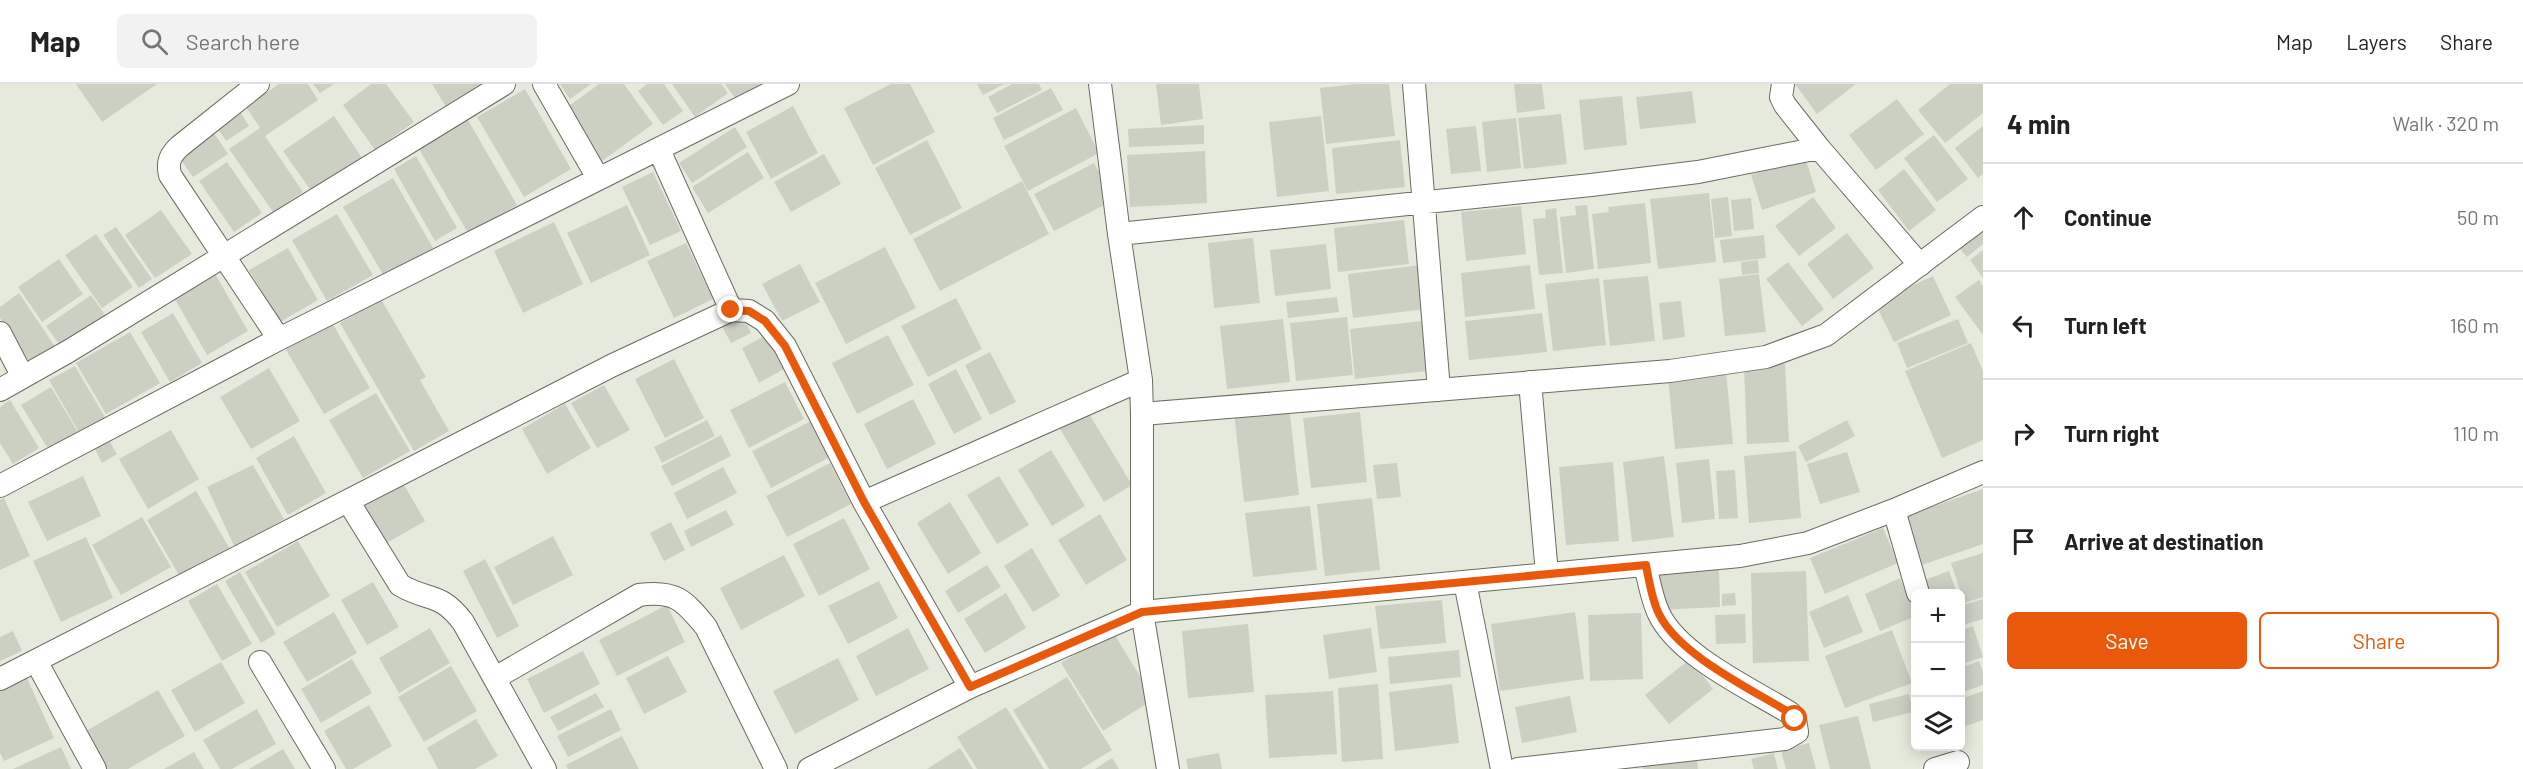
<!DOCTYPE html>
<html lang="en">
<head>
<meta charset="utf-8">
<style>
  body { margin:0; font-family:Barlow,sans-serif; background:#f2f2f2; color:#222 }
  .controls { position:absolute; right:18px; bottom:18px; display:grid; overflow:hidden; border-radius:9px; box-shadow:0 3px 15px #0003 }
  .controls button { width:54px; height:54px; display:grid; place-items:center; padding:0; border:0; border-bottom:2px solid #e0e0e0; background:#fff; color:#222; font:30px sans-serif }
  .stop { position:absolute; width:18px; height:18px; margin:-14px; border:4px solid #ea580c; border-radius:50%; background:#fff }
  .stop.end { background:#ea580c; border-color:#fff; box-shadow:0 2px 6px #0008 }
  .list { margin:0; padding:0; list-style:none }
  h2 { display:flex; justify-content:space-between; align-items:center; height:78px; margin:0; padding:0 24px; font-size:26px }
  h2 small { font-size:20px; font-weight:400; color:#767676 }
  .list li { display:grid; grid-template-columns:39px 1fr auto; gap:18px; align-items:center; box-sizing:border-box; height:108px; padding:0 24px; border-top:2px solid #e0e0e0 }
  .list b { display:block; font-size:22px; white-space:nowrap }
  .list em { font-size:20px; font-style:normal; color:#767676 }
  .actions { display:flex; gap:12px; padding:18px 24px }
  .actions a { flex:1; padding:14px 0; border:2px solid #ea580c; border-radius:9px; text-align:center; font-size:21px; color:#ea580c }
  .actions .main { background:#ea580c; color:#fff }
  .icon { flex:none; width:33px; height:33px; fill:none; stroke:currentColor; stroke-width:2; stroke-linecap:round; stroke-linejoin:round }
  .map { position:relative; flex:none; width:1983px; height:685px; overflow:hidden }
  header { display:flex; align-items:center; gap:36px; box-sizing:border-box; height:84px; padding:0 30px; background:#fff; border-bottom:2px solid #e0e0e0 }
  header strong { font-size:28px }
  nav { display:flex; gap:33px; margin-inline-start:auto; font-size:21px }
  .search { width:420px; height:54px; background:#f2f2f2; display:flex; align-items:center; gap:15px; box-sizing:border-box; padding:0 21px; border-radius:9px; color:#767676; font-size:22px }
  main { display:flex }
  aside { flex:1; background:#fff }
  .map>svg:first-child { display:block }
</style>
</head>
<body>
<header>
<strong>Map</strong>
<div class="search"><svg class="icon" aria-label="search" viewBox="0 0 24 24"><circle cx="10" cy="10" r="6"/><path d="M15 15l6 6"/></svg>Search here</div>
<nav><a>Map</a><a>Layers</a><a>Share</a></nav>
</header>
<main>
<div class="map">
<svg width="1983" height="685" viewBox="0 0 1983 685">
  <rect width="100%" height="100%" fill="#e6eadc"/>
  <path fill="#ccd0c3" d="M76,0H157L102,38Z
    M279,0H308L318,16L265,52L303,108L273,128L229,65L260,44L246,23Z
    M313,0H334L320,9Z
    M371,0H386L414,38L375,66L343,21Z
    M432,0H485L446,23Z
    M560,0H591L570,15Z
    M599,0H624L653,40L602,77L565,25Z
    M647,0H664L683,27L663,41L638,7Z
    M672,0H721L728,9L695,33Z
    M725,0H759L760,2L738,18Z
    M891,0H910L935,48L873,81L844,24Z
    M977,0H1004L983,11Z
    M1012,0H1039L1042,6L997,29L988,13Z
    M1156,0H1199L1203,35L1161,41Z
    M1356,0H1389L1395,52L1326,60L1320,4Z
    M1514,0H1542L1545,25L1517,29Z
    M1795,0H1856L1817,30Z
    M1950,0H1983V29L1945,59L1918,26Z
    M1051,4L1063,26L1004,56L993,34Z
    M525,5L571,85L524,113L477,33Z
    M1692,7L1696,39L1640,45L1636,13Z
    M1622,12L1627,61L1584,66L1579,16Z
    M1897,15L1924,50L1876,86L1849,51Z
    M793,22L818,69L771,95L746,48Z
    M1076,24L1099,69L1028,107L1004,62Z
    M239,26L249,42L226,57L216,42Z
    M1561,30L1567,80L1524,85L1518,34Z
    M334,32L362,74L312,108L283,67Z
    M1321,32L1329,107L1277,113L1269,38Z
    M1516,34L1521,84L1487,88L1482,38Z
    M468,36L517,121L468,149L419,65Z
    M1204,41V60L1129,63L1128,45Z
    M1476,42L1481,87L1451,90L1446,45Z
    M1983,42V90L1978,94L1955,64Z
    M735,43L747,63L692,99L679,79Z
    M214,49L228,70L193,93L179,73Z
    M1934,51L1968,95L1937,118L1904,74Z
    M927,56L962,124L910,151L875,84Z
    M1400,56L1405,103L1336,110L1332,64Z
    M1205,67L1207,119L1130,123L1127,71Z
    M748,68L764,94L708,129L692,103Z
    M824,70L841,100L791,128L774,98Z
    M416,72L457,144L435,157L394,85Z
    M1805,73L1816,108L1762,126L1751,91Z
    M227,78L262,129L234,148L199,97Z
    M1094,79L1114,116L1054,147L1034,110Z
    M1904,85L1936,126L1909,147L1878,106Z
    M653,88L681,147L650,161L622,103Z
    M393,94L433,164L384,192L343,123Z
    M1022,97L1049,150L940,207L913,155Z
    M1709,109L1716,178L1658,185L1650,115Z
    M1728,113L1732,152L1715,154L1711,115Z
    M1813,113L1836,144L1799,172L1775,142Z
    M1751,114L1754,145L1734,147L1731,116Z
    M1645,119L1651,179L1598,185L1592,130L1609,128L1608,123Z
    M627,121L650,171L591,199L567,149Z
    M1587,121L1594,185L1566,189L1560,133L1576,131L1575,122Z
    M1521,122L1526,170L1466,177L1461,128Z
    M1556,124L1563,189L1539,191L1533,135L1546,134L1545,126Z
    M161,126L192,170L155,194L125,151Z
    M337,130L373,191L327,217L292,156Z
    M1404,136L1409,180L1338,188L1334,144Z
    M554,138L583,200L523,229L494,167Z
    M1983,138V160L1967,173L1956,160Z
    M116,143L152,195L139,204L103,151Z
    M1847,149L1874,184L1833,215L1807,180Z
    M96,150L133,203L102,224L65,171Z
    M1764,151L1766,174L1723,179L1720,156Z
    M1253,154L1260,219L1214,224L1208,159Z
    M686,159L713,215L674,234L647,177Z
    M1326,160L1331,205L1275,212L1270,166Z
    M885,163L916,224L846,260L815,199Z
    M288,164L318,216L280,238L249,186Z
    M1983,166V194L1970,176Z
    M59,175L83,210L42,238L18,203Z
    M1758,176L1759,189L1742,191L1741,178Z
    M1788,178L1824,225L1802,242L1766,195Z
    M800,180L820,218L782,237L762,200Z
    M1420,181L1425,225L1353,234L1348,190Z
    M1530,181L1535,225L1465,233L1461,189Z
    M214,188L248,247L207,271L173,212Z
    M1759,190L1766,248L1725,252L1719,195Z
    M1648,192L1655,257L1610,262L1603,196Z
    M1933,192L1951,231L1894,258L1875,219Z
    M1599,194L1606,261L1553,267L1545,200Z
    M1979,196L1983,202V251L1955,213Z
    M19,209L56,264L32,281L0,234V223Z
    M91,211L109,236L64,267L46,242Z
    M1337,213L1339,228L1288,234L1286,218Z
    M956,214L982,265L928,293L901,242Z
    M381,215L426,293L420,296L449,347L414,367L340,239Z
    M1681,217L1685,253L1663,256L1659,219Z
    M741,228L751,249L731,259L720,239Z
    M173,229L202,279L170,298L141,248Z
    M1542,229L1547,268L1469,276L1465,237Z
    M1347,233L1353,291L1296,297L1290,239Z
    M1283,235L1290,298L1227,305L1220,242Z
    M1958,235L1968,259L1907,284L1897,259Z
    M331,237L370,304L324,330L285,264Z
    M1422,237L1427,287L1355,295L1350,245Z
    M130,248L160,299L106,330L76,279Z
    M769,250L786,284L759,299L742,264Z
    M888,251L914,301L857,330L832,279Z
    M1971,259L1983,287V356L1942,374L1905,287Z
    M990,268L1016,318L990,331L965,281Z
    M674,275L704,334L665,354L635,295Z
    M1785,280L1789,358L1747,360L1744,282Z
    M75,282L106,335L80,350L49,296Z
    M269,284L300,337L251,365L220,313Z
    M956,285L982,335L954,350L928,300Z
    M1726,287L1733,360L1675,365L1668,293Z
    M785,298L804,335L749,364L730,326Z
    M604,301L630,346L597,364L571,319Z
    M51,303L79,350L50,368L21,321Z
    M376,309L410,367L363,394L329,336Z
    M913,315L936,360L887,385L864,340Z
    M10,316L39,364L13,380L0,359V323Z
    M565,320L591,364L547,390L522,345Z
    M1289,322L1299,411L1244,418L1234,329Z
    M1088,328L1132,401L1104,418L1060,345Z
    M1360,328L1367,398L1311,404L1303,334Z
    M707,336L715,352L662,379L654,363Z
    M1847,336L1855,352L1806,378L1798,362Z
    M811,337L830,373L771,404L752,367Z
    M171,346L199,395L148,425L119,375Z
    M106,351L117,370L102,379L92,359Z
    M721,351L731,372L672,402L661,382Z
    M294,352L326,409L288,431L256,374Z
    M1051,366L1085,422L1052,442L1018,386Z
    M1796,367L1801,434L1749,439L1744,372Z
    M1847,368L1860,408L1820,420L1807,380Z
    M1664,372L1674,453L1632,458L1623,378Z
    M1709,375L1715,435L1682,439L1676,379Z
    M1613,378L1619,457L1566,461L1559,383Z
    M830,379L851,420L787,453L766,412Z
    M1397,379L1401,413L1377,415L1373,381Z
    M253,381L284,435L235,464L207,403Z
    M723,383L737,409L687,435L674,409Z
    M1735,386L1738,434L1719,435L1716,387Z
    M83,392L101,432L47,457L28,418Z
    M999,392L1029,441L997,460L967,411Z
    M400,394L425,437L385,460L361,418Z
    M1983,405V460L1922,481L1906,432Z
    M196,407L230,465L180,493L147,436Z
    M4,414L30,472L0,486V416Z
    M1372,414L1380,486L1325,492L1317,420Z
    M950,418L981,469L948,490L917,439Z
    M1310,422L1317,486L1253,493L1245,429Z
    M726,426L734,441L691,463L684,447Z
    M1100,430L1127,476L1086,501L1058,456Z
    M142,433L171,483L121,511L92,461Z
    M844,434L870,485L819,512L793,460Z
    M671,438L685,466L664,477L650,449Z
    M1883,444L1898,479L1825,510L1810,474Z
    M553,452L573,491L513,521L494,483Z
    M86,453L113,514L61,538L33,477Z
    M298,457L330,512L277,543L245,488Z
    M1032,464L1060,512L1033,528L1004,482Z
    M1983,469V513L1964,519L1951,479Z
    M784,471L805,512L741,546L720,504Z
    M485,475L519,542L497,554L463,487Z
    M987,481L1001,503L958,529L945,507Z
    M1719,484L1720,523L1658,526L1656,486Z
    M1806,487L1809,577L1753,579L1751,489Z
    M1949,487L1957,509H1920L1916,499Z
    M240,488L276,550L261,559L225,497Z
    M1900,494L1916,532L1880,547L1865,510Z
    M879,497L898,534L848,560L828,522Z
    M373,498L399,543L367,561L341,516Z
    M217,500L252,560L222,577L188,517Z
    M1006,509L1026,544L985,569L964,535Z
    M1735,509L1736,521L1722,522V510Z
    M1848,511L1863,548L1824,564L1809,528Z
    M1983,515V535L1960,542V522Z
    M1442,516L1446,559L1380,565L1375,522Z
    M667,521L685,558L617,592L599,556Z
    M334,528L357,569L307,598L283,558Z
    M1575,528L1584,595L1500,607L1491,540Z
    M1641,529L1643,595L1590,597L1588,531Z
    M1745,530L1746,559L1716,560L1715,531Z
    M1248,540L1254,608L1188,614L1182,547Z
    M1973,542L1983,573L1960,581V547Z
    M430,544L450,579L399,609L379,574Z
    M908,544L929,585L876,612L856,572Z
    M1371,544L1377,588L1329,595L1323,551Z
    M1892,546L1912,599L1845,624L1825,572Z
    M13,547L22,567L0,577V553Z
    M1113,548L1154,615L1103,647L1061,579Z
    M1459,566L1461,593L1390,600L1388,573Z
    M583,567L600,600L544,629L527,595Z
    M668,572L687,608L644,630L626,594Z
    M838,574L859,616L795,650L773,607Z
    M352,575L372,609L321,639L301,605Z
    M1690,575L1713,605L1669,640L1645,611Z
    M1979,577L1983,588V601L1960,609V584Z
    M221,578L245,619L195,648L171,606Z
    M451,582L477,627L424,658L398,613Z
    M25,590L54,654L4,677L0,669V601Z
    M1067,593L1112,666L1081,685H1049L1013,626Z
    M1378,600L1383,675L1342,678L1338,604Z
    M1452,600L1459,659L1395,667L1389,608Z
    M158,606L185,652L128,685H107L86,647Z
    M1333,607L1337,670L1269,674L1265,611Z
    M1983,607V636L1960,644V615Z
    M596,609L604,623L558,647L550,633Z
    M1909,610L1913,628L1873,638L1869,620Z
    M1570,612L1577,648L1522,659L1515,623Z
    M369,621L392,662L353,685H346L324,647Z
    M1006,623L1044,685H977L957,653Z
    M257,625L276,660L232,685H220L203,656Z
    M611,625L621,646L568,673L557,652Z
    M1858,632L1871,685H1830L1819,641Z
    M476,635L498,672L475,685H438L427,664Z
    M622,652L639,685H568L566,681Z
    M1809,659L1816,685H1786L1781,666Z
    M61,663L71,685H13Z
    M960,664L973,685H927Z
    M283,665L295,685H249Z
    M194,668L204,685H164Z
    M1219,669L1222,685H1188L1186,675Z
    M1774,669L1778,685H1754L1751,675Z
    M1112,674L1119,685H1095Z
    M1697,675L1698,685H1643V680Z"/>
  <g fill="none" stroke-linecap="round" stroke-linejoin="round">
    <defs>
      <path id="street" d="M258,0L180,62C170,71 167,78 170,91L279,255
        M544,0L598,94
        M1100,0L1119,150L1141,296L1142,330L1670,287L1766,273L1826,251L1983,133
        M1414,0L1439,306
        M1783,0L1781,13L1785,21L1819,64L1920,181
        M1119,150L1591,101L1698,88L1819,64
        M731,226L749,227L765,237L785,262L864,418L970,603
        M0,249L23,293
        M1530,298L1547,490
        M0,306L69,267L504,0
        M1142,330V528L1168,685
        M0,402L279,255L788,0
        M348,417L400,501C429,518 439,507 463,538L545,685
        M864,418L1141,296
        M1894,426L1983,388
        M1465,498L1502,685
        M36,577L95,685
        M260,578L324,685
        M495,594L639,511C675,506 684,516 706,543L776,685
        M0,595L613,281L731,226L659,66
        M809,685L970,603L1142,528L1740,472L1808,459L1894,426L1918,509
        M1518,685L1785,655L1797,648L1795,635L1790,629C1751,605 1679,572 1659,530C1652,516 1649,497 1645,481
        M1935,685L1958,678"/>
    </defs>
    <use href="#street" stroke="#696c60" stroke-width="24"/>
    <use href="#street" stroke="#fff" stroke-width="22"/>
  </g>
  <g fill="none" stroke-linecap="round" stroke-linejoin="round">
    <path stroke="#ea580c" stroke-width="8" d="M731,226L749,227L765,237L785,262L864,418L970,603L1142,528L1646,481C1649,497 1652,516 1659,530C1679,571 1751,605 1790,629L1795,635"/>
  </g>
</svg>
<div class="controls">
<button>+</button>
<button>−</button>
<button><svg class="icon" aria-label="layers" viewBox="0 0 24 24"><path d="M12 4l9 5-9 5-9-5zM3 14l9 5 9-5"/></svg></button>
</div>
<div class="stop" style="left:1795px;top:635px"></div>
<div class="stop end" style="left:731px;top:226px"></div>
</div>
<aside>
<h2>4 min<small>Walk · 320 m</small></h2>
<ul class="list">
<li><svg class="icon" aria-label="ahead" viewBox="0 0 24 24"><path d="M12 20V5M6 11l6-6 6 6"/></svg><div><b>Continue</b></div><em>50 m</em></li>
<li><svg class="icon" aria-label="left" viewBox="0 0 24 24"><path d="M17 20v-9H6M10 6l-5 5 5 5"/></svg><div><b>Turn left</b></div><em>160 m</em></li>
<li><svg class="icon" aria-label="right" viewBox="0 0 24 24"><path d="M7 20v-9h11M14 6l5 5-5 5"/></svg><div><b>Turn right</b></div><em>110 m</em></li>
<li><svg class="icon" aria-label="arrive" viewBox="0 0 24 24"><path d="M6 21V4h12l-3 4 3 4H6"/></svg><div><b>Arrive at destination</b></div></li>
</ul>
<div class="actions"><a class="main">Save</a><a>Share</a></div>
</aside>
</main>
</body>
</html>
